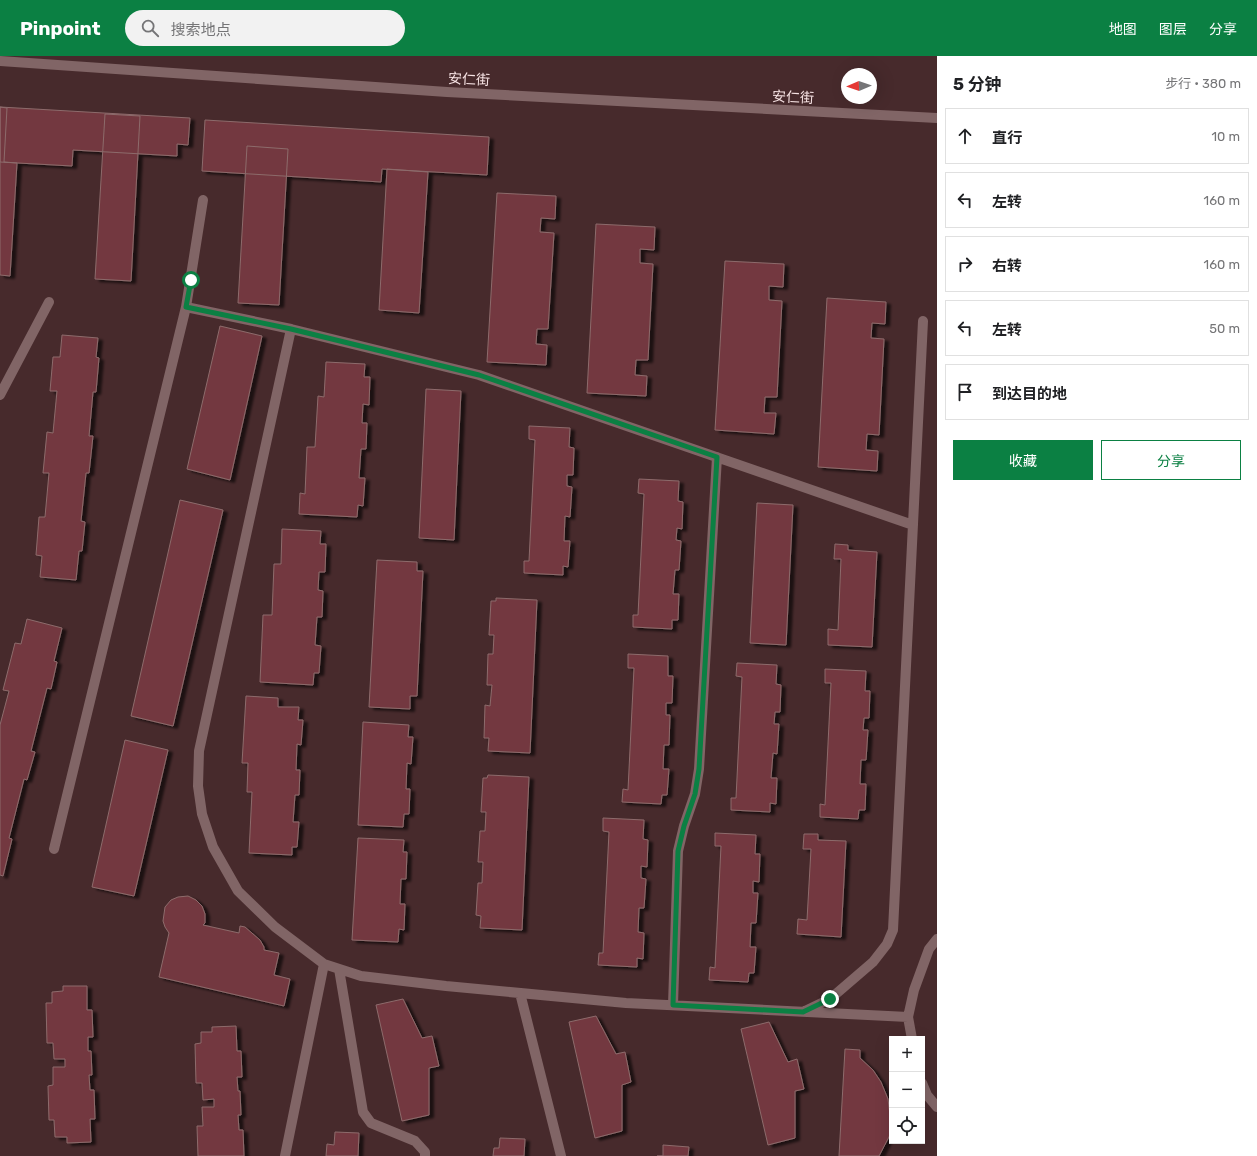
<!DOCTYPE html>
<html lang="zh">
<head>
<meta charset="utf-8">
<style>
  body { margin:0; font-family:Rubik,"Noto Sans SC",sans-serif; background:#f2f2f2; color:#202124 }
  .controls { position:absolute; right:12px; bottom:12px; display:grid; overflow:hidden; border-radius:0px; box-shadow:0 4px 16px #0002 }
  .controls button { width:36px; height:36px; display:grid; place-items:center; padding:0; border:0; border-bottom:1px solid #e0e0e0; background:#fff; color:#202124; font:20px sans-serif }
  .compass { position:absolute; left:841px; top:12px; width:36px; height:36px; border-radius:50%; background:#fff; box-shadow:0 4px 16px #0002; rotate:268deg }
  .stop { position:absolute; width:12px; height:12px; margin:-9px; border:3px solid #0b8043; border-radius:50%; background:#fff }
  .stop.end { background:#0b8043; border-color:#fff; box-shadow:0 1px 4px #0008 }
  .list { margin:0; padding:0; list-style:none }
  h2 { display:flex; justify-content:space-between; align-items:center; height:52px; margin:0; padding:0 16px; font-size:17px }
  h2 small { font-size:13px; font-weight:400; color:#757577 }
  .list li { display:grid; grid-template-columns:26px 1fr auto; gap:12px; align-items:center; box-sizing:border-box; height:56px; margin:0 8px 8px; padding:0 8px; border:1px solid #e0e0e0; border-radius:0px }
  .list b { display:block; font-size:15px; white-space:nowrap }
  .list em { font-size:13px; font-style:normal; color:#757577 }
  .actions { display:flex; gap:8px; padding:12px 16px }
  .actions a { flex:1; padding:9px 0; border:1px solid #0b8043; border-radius:0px; text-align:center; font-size:14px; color:#0b8043 }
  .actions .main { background:#0b8043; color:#fff }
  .icon { flex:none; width:22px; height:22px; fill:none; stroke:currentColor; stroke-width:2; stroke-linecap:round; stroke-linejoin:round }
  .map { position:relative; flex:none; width:937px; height:1100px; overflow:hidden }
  header { display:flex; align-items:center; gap:24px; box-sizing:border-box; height:56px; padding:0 20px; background:#0b8043; color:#fff }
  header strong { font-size:19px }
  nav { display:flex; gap:22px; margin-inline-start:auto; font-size:14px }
  .search { width:280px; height:36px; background:#f2f2f2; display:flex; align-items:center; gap:10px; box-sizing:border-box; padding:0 14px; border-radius:22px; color:#757577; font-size:15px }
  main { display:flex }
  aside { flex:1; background:#fff }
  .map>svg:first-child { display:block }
</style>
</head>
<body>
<header>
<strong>Pinpoint</strong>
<div class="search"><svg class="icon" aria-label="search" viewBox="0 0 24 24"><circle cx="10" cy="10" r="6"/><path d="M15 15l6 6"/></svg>搜索地点</div>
<nav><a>地图</a><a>图层</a><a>分享</a></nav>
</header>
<main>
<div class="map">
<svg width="937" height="1100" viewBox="0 0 937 1100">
  <defs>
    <filter id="shadow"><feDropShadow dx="4.5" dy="2.5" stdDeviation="1" flood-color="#0009"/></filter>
  </defs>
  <rect width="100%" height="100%" fill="#472a2c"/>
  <path fill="#73393f" stroke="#8d6b6c" filter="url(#shadow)" d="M0,51L7,52L4,106L17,107L10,220L0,219Z
    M0,51L190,62L188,89L177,88V100L73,94L72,110L0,106Z
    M105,58L140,60L131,225L95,223Z
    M205,64L489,81L487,119L382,113L381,126L202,115Z
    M247,90L288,93L279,249L238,247Z
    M387,113L428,116L419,257L379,254Z
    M497,137L556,140L555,163L541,162L540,176L554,177L548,273H537L536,288L547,289L546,309L487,306Z
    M596,168L655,171L654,194L640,193V207L653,208L648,304H636L635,319L647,320L646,340L587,337Z
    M725,205L784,208L783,231L769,230V244L782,245L777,341H765L764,357H776L774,378L715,374Z
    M827,242L886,246L885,268L872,267L871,282L884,283L879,379L867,378L866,394L878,395L877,415L818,411Z
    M220,270L262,280L230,424L187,413Z
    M62,279L98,282L96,301L99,302L96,336H93L89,380H93L89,417H86L81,465L85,466L82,495H79L76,524L40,521L42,500L36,499L39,461H45L49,417H43L47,376L53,377L57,335H50L53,301H60Z
    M326,306L365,308L364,321H370L369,349L363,348L362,367H367L366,393H361L359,422H365L363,450L358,449L357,461L299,458L300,437L305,438L307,391H315L318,340L324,341Z
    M426,333L461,335L454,484L419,482Z
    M529,370L570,372L569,391L574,392L573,419H567V430L572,431L570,461L565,460L564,485H570L568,511L563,510V519L524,517V505H529L535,384L529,383Z
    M639,423L679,425L678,445L683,446L682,473L677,472L676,484L681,485L679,514H675L673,538H679L678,564H672V573L633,571V559H638L644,438L638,437Z
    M180,444L223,454L173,670L131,660Z
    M757,447L793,449L786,589L750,587Z
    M282,473L321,475L320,488H326L325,516H319L318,534L323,535L322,561H317L315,589L321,590L319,617H314L313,629L260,626L263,559H272L274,508H281Z
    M835,488L848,489V494L877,496L872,591L828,589V573L838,574L841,503H834Z
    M377,504L417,506V515H423L417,640H410V653L369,651Z
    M496,542L537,544L530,697L488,695L489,682H484L485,649L490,650L492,629H487L488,598H493L494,579H489L491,545H496Z
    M27,563L62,572L54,605L57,606L51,633L47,632L31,695L35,696L27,724L24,723L9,782L12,783L3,820L0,819V669L9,635L3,634L15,587L21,588Z
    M628,598L668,600V620H673L672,647H666V659H670L669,689H664L663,713H669L667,739H662L661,748L622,746L623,733L628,734L634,612H628Z
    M737,607L777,609L776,628L781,629L780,656H775L774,668H779L777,698L773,697L771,722H777L776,748L770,747V756L731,754V742H736L742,621L736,620Z
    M825,613L866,615L865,635H870L869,662H864L863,674H868L866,704H861L860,728H866L865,754H859L858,763L820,761V748L825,749L831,627H825Z
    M246,640L278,642V651H299L298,664H303L301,689L297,688L296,714H300L299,739H295L293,766H299L297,791H292V799L249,797L252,736H247L248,707H242Z
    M363,666L409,669L408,681H413L411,708L407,707L406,733H410L409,758H404L403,771L358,769Z
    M125,684L168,694L134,840L92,831Z
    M488,719L529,721L522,874L480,872L481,860L476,859L478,827H482L483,806H478L480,775H485L486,756H481L483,722H487Z
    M603,762L644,764L643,783L648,784L647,811L641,810V822L646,823L644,852H639L638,876L644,877L643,903L637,902V911L598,909L599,897H603L609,776L603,775Z
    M715,777L756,779L755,798H760L759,826L753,825V837H758L756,867H751L750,891H756L754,917H749L748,926L709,924L710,911L715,912L721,790H715Z
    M804,778H818V784L846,785L841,881L797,878L798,863L807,864L811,793H803Z
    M358,782L404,784L403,796H407L406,823H401L400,848H405L404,874L399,873L398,886L352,884Z
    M188,840L196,844L202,850L205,858V867L203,869L239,877L240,870L245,871L260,884L264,891V894L279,897L274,919L290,923L284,950L159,921L169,877L165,871L163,865L165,851L171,844L178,841Z
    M63,930H87V954H92L93,981H88V995H91L92,1019H89L90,1034H94L95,1063H90L91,1086L67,1087V1081H55L54,1064H49L48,1030L53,1029V1011H65V1003H54L53,987H47L46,947H52V936L63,935Z
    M403,943L422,982L432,980L439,1010L429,1012V1059L402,1065L376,949Z
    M596,960L616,998L625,996L631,1026L622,1029V1075L595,1082L569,966Z
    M769,966L788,1006L797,1003L804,1033L795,1035V1082L768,1089L741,973Z
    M236,970L237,995H241L242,1021H237L238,1035H240L241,1059H238L239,1074H243L244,1100H198L197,1070H203L202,1051H214V1043L203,1044L202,1027H196L195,988L201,987V976H212V971Z
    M845,993L860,994V1002L873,1014L881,1026L888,1043L890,1059V1079L879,1100H839Z
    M335,1076L359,1077L358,1100H326L327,1088L334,1089Z
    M500,1082L525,1083L524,1100H493L494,1092H499Z
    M663,1089L689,1091L688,1100H657H663Z"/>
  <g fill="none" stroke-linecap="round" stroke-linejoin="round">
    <path stroke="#816566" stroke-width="10" d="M186,251L291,273L479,319L913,469
      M291,273L199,695L198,730L202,758L213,791L238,835L275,871L324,908L361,920L446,930L626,947L908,961
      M0,339L49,246
      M54,793L186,251L203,144
      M339,913L363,1056L371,1067L415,1085L425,1096V1100
      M520,937L561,1100
      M673,949L678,795L684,770L695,738L699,713L717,401
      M805,955L830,943L873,906L887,888L893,874L923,265
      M912,983L908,961L914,934L929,893L937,883
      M922,1027L927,1039L937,1051
      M285,1100L324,908"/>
    <path stroke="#816566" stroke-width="10" d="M0,5L447,36L937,62"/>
  </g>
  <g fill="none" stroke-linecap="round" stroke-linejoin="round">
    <path stroke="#0b8043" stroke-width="5" d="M191,224L186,251L291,273L479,319L717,401L699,713L695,738L684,770L678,795L673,949L803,956L830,943"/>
  </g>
  <g text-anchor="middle" stroke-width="3" stroke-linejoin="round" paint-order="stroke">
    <g font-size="14" fill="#f6e2e3" stroke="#472a2c">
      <text transform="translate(469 23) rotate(3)" y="5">安仁街</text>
      <text transform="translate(793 41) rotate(3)" y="5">安仁街</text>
    </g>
  </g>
</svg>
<div class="controls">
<button>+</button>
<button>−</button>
<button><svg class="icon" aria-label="locate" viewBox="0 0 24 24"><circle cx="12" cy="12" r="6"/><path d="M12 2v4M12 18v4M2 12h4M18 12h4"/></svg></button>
</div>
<svg class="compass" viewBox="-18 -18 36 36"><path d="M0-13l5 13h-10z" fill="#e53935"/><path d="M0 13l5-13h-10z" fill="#757577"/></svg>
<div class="stop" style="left:191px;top:224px"></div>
<div class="stop end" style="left:830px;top:943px"></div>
</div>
<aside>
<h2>5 分钟<small>步行 · 380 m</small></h2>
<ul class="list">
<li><svg class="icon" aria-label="ahead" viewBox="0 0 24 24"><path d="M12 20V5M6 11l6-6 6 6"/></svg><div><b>直行</b></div><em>10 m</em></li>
<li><svg class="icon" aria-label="left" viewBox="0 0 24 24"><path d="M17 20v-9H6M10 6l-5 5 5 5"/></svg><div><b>左转</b></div><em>160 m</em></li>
<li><svg class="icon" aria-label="right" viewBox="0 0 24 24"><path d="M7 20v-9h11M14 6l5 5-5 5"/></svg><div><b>右转</b></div><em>160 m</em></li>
<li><svg class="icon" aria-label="left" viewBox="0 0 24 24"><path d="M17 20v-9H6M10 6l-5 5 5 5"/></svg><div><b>左转</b></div><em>50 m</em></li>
<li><svg class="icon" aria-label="arrive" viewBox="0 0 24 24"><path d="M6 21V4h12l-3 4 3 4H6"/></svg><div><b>到达目的地</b></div></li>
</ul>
<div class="actions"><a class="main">收藏</a><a>分享</a></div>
</aside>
</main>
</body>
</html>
